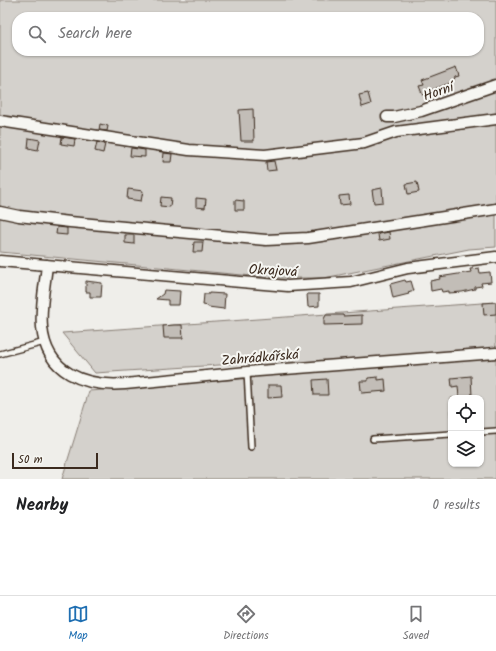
<!DOCTYPE html>
<html lang="en">
<head>
<meta charset="utf-8">
<style>
  body { margin:0; font-family:Kalam,sans-serif; background:#f2f2f2; color:#202124 }
  .controls { position:absolute; right:12px; bottom:12px; display:grid; overflow:hidden; border-radius:8px; box-shadow:0 1px 3px #0004 }
  .controls button { width:36px; height:36px; display:grid; place-items:center; padding:0; border:0; border-bottom:1px solid #e0e0e0; background:#fff; color:#202124; font:20px sans-serif }
  .scale { position:absolute; left:12px; bottom:10px; width:86px; box-sizing:border-box; padding-left:4px; border:2px solid #3b2a1e; border-top:0; font-size:11px; line-height:14px; white-space:nowrap; color:#3b2a1e; -webkit-text-stroke:3px #f6f6f2; paint-order:stroke }
  .list { margin:0; padding:0; list-style:none }
  h2 { display:flex; justify-content:space-between; align-items:center; height:52px; margin:0; padding:0 16px; font-size:17px }
  h2 small { font-size:13px; font-weight:400; color:#757577 }
  .icon { flex:none; width:22px; height:22px; fill:none; stroke:currentColor; stroke-width:2; stroke-linecap:round; stroke-linejoin:round }
  .map { position:relative; flex:none; width:496px; height:479px; overflow:hidden }
  .search { position:absolute; background:#fff; box-shadow:0 1px 3px #0004; left:12px; right:12px; top:12px; height:44px; display:flex; align-items:center; gap:10px; box-sizing:border-box; padding:0 14px; border-radius:16px; color:#757577; font-size:15px }
  .sheet { height:116px; background:#fff }
  nav { display:flex; justify-content:space-around; align-items:center; box-sizing:border-box; height:56px; border-top:1px solid #e0e0e0; background:#fff; font-size:11px; color:#757577 }
  nav a { display:grid; justify-items:center; gap:2px }
  nav .on { color:#1f6fb2 }
  .map>svg:first-child { display:block }
</style>
</head>
<body>
<div class="map">
<svg width="496" height="479" viewBox="0 0 496 479">
  <rect width="100%" height="100%" fill="#efeeea"/>
  <filter id="ink" filterUnits="userSpaceOnUse"><feTurbulence type="fractalNoise" baseFrequency=".025" numOctaves="2"/><feDisplacementMap in="SourceGraphic" scale="8" xChannelSelector="R" yChannelSelector="G"/><feConvolveMatrix kernelMatrix="1 2 1 2 8 2 1 2 1" color-interpolation-filters="sRGB"/></filter>
  <g filter="url(#ink)">
    <path fill="#d4d1cc" stroke="#887e75" fill-rule="evenodd" d="M0,0H496V247L469,249L324,278H274L0,252ZM17,17H479V51H17Z
      M496,302V479H62L89,391L252,378L250,363L95,373L62,333ZM451,398H481V464H451Z"/>
    <path fill="#c2bdb7" stroke="#3b2a1e" d="M456,67L459,76L455,77L453,82L431,90L429,94L423,96L419,86L424,85L422,80Z
      M368,93L371,104L362,107L359,95Z
      M253,109L254,141H241L239,110Z
      M100,124L108,126L107,131L99,130Z
      M62,137L75,139L74,146L61,144Z
      M29,138L40,140L38,150L28,148Z
      M97,142L105,144L103,153L95,151Z
      M131,148L145,150V157L130,156Z
      M164,153L172,154L171,162H163Z
      M274,161L276,170L267,171L266,162Z
      M417,182L419,192L408,194L406,184Z
      M382,188L383,202L374,203L372,190Z
      M128,189L143,191L141,201L127,199Z
      M349,195L350,204L340,205L339,196Z
      M161,197L171,198L170,207L160,206Z
      M196,198L206,199L205,208L196,207Z
      M235,200L244,201V210H235Z
      M57,227L67,228V235L56,234Z
      M389,232L390,239L379,241L378,234Z
      M125,235H134V244L125,243Z
      M194,242H203L202,252H193Z
      M479,268L480,273L490,272L491,282L481,283L482,286L475,287V289L462,292L449,293V291L442,292L441,289L431,291L430,281L440,279L439,277L471,272L470,269Z
      M405,280L406,282L411,281L414,291L408,293L409,294L393,298L390,284Z
      M86,281L102,283L101,297H90V292H86Z
      M164,290L180,291L179,305H168V300L156,299L163,294Z
      M209,293L225,294L224,309L208,307V306L203,305L204,294H209Z
      M307,294H319V306L308,307Z
      M496,302V314L484,315L483,303Z
      M326,315H343V316L362,315V324L324,325V319Z
      M174,325H182L183,338H164L163,326Z
      M471,376L472,396L459,397L458,386L452,387L451,378Z
      M378,377V380L385,379L386,391L362,393V390H361L360,381H368V378Z
      M327,379L328,395H314L313,380Z
      M268,385H281L282,397L268,398Z"/>
    <g fill="none" stroke-linecap="round" stroke-linejoin="round">
      <defs>
        <path id="service" d="M0,354L45,342
          M247,372L251,447
          M481,432L496,431
          M373,439L451,434"/>
        <path id="minor" d="M387,117H394L421,111L496,85
          M0,121L189,150L265,155L364,143L396,132L496,119
          M0,212L19,216L70,222L266,240L308,238L496,209
          M0,261L288,286L351,282L408,268L496,257
          M47,265C45,285 40,307 42,327C46,373 85,387 125,384L247,372L496,353"/>
      </defs>
      <use href="#service" stroke="#3b2a1e" stroke-width="8"/>
      <use href="#minor" stroke="#3b2a1e" stroke-width="13"/>
      <use href="#service" stroke="#f6f6f2" stroke-width="5"/>
      <use href="#minor" stroke="#f6f6f2" stroke-width="10"/>
    </g>
  </g>
  <g text-anchor="middle" stroke-width="4" stroke-linejoin="round" paint-order="stroke">
    <g font-size="14" fill="#3b2a1e" stroke="#f6f6f2">
      <text transform="translate(438 91) rotate(-19)" y="5">Horní</text>
      <text transform="translate(273 270) rotate(3)" y="5">Okrajová</text>
      <text transform="translate(260 357) rotate(-5)" y="5">Zahrádkářská</text>
    </g>
  </g>
</svg>
<div class="controls">
<button><svg class="icon" aria-label="locate" viewBox="0 0 24 24"><circle cx="12" cy="12" r="6"/><path d="M12 2v4M12 18v4M2 12h4M18 12h4"/></svg></button>
<button><svg class="icon" aria-label="layers" viewBox="0 0 24 24"><path d="M12 4l9 5-9 5-9-5zM3 14l9 5 9-5"/></svg></button>
</div>
<div class="scale">50 m</div>
<div class="search"><svg class="icon" aria-label="search" viewBox="0 0 24 24"><circle cx="10" cy="10" r="6"/><path d="M15 15l6 6"/></svg>Search here</div>
</div>
<section class="sheet">
<h2>Nearby<small>0 results</small></h2>
<ul class="list">
</ul>
</section>
<nav>
<a class="on"><svg class="icon" aria-label="map" viewBox="0 0 24 24"><path d="M3 6l6-2 6 2 6-2v14l-6 2-6-2-6 2zM9 4v14M15 6v14"/></svg>Map</a>
<a><svg class="icon" aria-label="directions" viewBox="0 0 24 24"><path d="M12 3l9 9-9 9-9-9zM9 14v-3h6M13 9l2 2-2 2"/></svg>Directions</a>
<a><svg class="icon" aria-label="saved" viewBox="0 0 24 24"><path d="M7 4h10v16l-5-4-5 4z"/></svg>Saved</a>
</nav>
</body>
</html>
